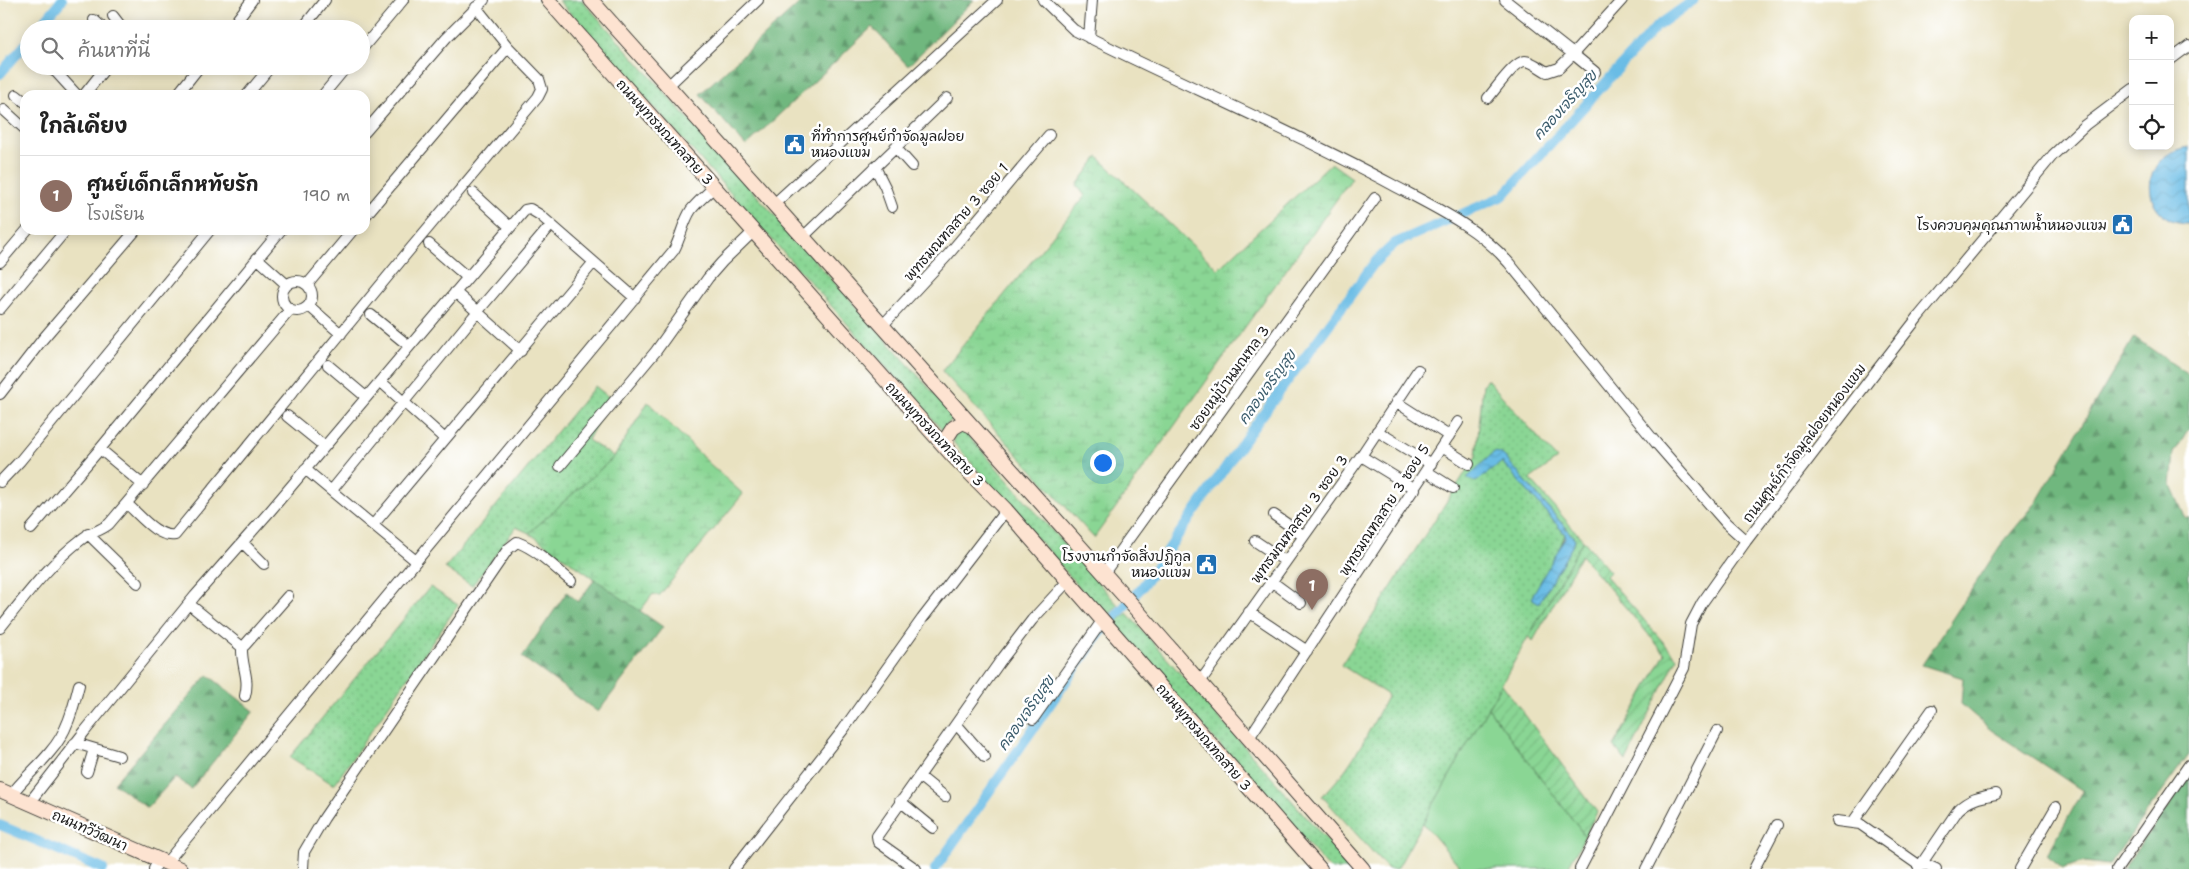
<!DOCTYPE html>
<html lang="th">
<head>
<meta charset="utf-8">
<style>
  body { margin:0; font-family:"Shantell Sans","Playpen Sans Thai",sans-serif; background:#f6f6f6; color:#222 }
  .controls { position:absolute; right:15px; top:15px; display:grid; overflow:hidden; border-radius:10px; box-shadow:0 2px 12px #0003 }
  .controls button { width:45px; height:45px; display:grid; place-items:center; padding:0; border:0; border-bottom:1px solid #e0e0e0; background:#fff; color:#222; font:25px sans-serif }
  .you { position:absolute; left:1102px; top:462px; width:18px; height:18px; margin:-12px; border:4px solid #fff; border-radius:50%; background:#1a73e8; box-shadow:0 0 0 8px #1a73e833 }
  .badge { display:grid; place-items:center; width:32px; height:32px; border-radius:50%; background:#0b8043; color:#fff; font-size:16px; font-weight:700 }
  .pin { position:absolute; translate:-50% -41px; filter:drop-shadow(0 1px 2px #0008) }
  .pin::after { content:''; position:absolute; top:26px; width:18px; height:15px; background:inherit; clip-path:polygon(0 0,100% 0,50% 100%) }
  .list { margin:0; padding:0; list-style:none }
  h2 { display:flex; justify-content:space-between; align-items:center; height:65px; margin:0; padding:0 20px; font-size:21px }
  h2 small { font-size:16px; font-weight:400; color:#767676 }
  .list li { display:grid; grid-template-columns:32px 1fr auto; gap:15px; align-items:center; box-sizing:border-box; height:80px; padding:0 20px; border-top:1px solid #e0e0e0 }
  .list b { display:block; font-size:19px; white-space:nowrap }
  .list p { margin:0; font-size:16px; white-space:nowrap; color:#767676 }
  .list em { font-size:16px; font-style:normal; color:#767676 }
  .icon { flex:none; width:28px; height:28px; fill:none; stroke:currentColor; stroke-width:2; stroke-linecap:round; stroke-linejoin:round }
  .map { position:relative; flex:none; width:2189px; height:869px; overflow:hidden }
  .search { position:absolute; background:#fff; box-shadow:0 2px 12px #0003; left:20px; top:20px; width:350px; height:55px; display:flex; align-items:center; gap:12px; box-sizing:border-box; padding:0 18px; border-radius:28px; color:#767676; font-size:19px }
  .panel { position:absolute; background:#fff; box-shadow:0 2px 12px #0003; left:20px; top:90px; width:350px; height:145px; border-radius:15px }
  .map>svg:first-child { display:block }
</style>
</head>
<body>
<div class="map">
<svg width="2189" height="869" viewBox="0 0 2189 869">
  <defs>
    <pattern id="grass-dots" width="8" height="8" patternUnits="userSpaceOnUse" patternTransform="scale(1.25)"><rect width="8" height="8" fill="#8ad694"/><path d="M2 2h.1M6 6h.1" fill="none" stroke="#76b77f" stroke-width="1.8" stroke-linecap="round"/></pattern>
    <pattern id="forest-firs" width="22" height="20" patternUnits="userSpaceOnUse" patternTransform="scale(1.25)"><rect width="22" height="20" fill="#6fb77e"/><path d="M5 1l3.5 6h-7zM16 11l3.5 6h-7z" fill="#5a9466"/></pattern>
    <pattern id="wetland-marsh" width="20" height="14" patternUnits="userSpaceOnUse" patternTransform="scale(1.25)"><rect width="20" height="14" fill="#8ad694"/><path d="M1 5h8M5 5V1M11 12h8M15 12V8" fill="none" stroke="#76b77f"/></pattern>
    <pattern id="garden-furrows" width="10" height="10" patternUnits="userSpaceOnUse" patternTransform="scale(1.25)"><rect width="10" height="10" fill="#8ad694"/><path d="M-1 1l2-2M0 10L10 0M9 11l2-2" fill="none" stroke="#76b77f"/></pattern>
    <pattern id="water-waves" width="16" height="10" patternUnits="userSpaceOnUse" patternTransform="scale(1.25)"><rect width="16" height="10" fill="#69bce5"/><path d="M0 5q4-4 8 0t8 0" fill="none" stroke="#5aa1c4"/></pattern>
  </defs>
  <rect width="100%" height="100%" fill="#fff"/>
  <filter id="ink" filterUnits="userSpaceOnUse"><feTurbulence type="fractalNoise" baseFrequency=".02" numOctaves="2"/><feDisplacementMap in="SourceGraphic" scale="10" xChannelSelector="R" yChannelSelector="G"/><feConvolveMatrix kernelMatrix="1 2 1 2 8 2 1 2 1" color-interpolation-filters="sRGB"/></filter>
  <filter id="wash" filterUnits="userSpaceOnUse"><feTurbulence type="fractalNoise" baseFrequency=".0096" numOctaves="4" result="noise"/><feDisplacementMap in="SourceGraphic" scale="20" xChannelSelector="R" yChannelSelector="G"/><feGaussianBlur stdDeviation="1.12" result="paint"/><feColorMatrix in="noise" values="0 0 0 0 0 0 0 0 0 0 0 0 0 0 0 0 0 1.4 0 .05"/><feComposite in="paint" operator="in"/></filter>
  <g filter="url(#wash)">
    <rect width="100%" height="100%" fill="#e9e2c1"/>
    <path fill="url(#grass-dots)" stroke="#537958" fill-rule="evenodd" d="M558,0H582L957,419L950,421L943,431Z
      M1487,379L1557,459L1530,479L1583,540L1397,869H1388L1322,796C1352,768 1369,731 1388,695L1341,665L1476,456L1483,384ZM1504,456L1575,539L1574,543L1539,602L1565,534L1502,462Z
      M595,386L610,398L588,440L614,457L529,533L516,527L472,586L445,568Z
      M957,431L966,433L1118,605L1106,618L954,443L953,436Z
      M430,587L458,605L334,785L290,757Z
      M1127,613L1352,869H1330L1113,625Z"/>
    <path fill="url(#forest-firs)" stroke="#466a4d" d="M803,0H974L908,66L872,27L746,146L700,94Z
      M2134,337L2189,375V429L2174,453L2171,485L2185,517L2189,518V754L2109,865L2085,862L2063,868L2047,855L2083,791L1991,730L1961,704L1963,678L1922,665L2000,546L2036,503Z
      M595,579L663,627L598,712L522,657L567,592L578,602Z
      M208,675L254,711L191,789L175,777L147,808L114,783Z
      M2189,777V869H2123Z"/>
    <path fill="url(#wetland-marsh)" stroke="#537958" d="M1098,157L1218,269L1331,163L1352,178L1094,538L942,371L1085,196L1077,185Z
      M648,402L711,465L743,494L659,596L653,594L640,611L529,533L614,457Z"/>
    <path fill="#8ad694" stroke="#537958" d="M1488,708L1585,836L1567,869H1462L1423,823Z"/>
    <path fill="url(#garden-furrows)" stroke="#537958" d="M1583,540L1610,572L1606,576L1677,658L1626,761L1614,746L1665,654L1581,555L1533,641L1529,636Z
      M1502,684L1597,812L1585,836L1488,708Z"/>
    <path fill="url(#water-waves)" stroke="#426c80" d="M2189,147V223C2141,225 2134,154 2189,147Z
      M1494,452L1500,453L1504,456L1575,539L1574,543L1539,603L1531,598L1565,538V534L1502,462L1476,482L1467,478Z"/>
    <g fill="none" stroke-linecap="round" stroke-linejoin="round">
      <path stroke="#69bce5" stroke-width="10" d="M38,29L62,0
        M0,74L29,40
        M0,825L103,869
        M935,869L1098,636L1142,587L1250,432L1375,262L1395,243L1503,196L1656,27L1694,0"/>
    </g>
  </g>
  <g filter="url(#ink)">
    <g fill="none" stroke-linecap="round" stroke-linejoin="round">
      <defs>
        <path id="minor" d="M1043,0L1074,30C1179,83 1289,129 1393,185C1434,207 1478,227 1509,263L1656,443L1726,523L1746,541
          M1505,0L1573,54L1622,0
          M113,16L123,29
          M94,20L104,29
          M230,29L252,0
          M302,29L325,0
          M1089,38L1092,0
          M361,50L403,0
          M2170,60L2189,46
          M46,66L56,72L77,95
          M668,86L758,0
          M16,95L25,102
          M84,95L107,66
          M177,95L200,66
          M247,95L271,66
          M323,95L347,66
          M1488,98C1495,90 1515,61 1525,61C1532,61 1541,69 1547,72L1559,68L1573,54L1595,72
          M4,110L25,129
          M365,132L446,38L484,0
          M895,147L912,166
          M875,167L885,187L892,207
          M473,193L510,227
          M774,204L997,0
          M365,216L508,47
          M803,237L947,98
          M429,244L467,277
          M257,258L287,285
          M0,262L27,230
          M282 296a15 15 0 1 1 30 0a15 15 0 1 1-30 0Z
          M307,285L353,230
          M455,292L521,351
          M309,306L341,334
          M0,309L66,230
          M371,315L409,346
          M882,326L947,256L1049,135
          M328,365L366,397
          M380,381L445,439
          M0,394L42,340L136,230
          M1396,402L1449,436
          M287,416L324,446
          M1377,431L1431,464
          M1442,447L1469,464
          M100,449L143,485
          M1361,456L1415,489
          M560,466L656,351L708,278L722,262L754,231
          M305,469L416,561
          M1426,471L1453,488
          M0,482L20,461L210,230
          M332,490L478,311L551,225
          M127,504C140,515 157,538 175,535L407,253L538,97L542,89L539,79L508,47L476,7
          M1274,515L1303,535
          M373,525L594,262
          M31,529L100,449L281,230
          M88,534L138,583
          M1255,541L1285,561
          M243,543L264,564
          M1104,573L1375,198
          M1271,581L1301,603
          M189,604L242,647L245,645L288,596
          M1249,612L1307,651
          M0,628C25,597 50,563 82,539C90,532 99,532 109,524L290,310
          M242,647C241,666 250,677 245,696
          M1200,682L1361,456L1418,370
          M1033,719L1102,621
          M957,725L985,757
          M1249,738L1458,422
          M75,743L119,756
          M87,772L94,749
          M919,776L945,797
          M11,795C23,779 38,767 50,752C67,733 73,709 79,685
          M900,801L933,828
          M29,803L85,731L195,596L271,510L525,210L530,209L540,215L635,298
          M1837,821L1860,824L1920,866L1958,810C1969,799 1981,797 1996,794
          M1853,822L1932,710
          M166,863L674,250C681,237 683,222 691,210C697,202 707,194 714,187
          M154,869L159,860
          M303,869L304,852L324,818L508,549L517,542C538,550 554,567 571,581
          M734,869L843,730L922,619L1006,510
          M916,869L878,842L877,836L999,663L1032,620L1068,581
          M1580,869L1684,668L1691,624L1702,603L1746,541L1877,370L1919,316L2053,155L2085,125L2133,89
          M1646,869L1717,731
          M1754,869L1777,825
          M1919,869L1920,866L1927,865L1936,869
          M2020,869L2056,807
          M2117,869L2189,765"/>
        <path id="secondary" d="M548,0L952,455L1006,510L1320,869
          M591,0L1135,608L1363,869
          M947,449L946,439L953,428L963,422L972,426
          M0,790L180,869"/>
      </defs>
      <use href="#minor" stroke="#3b3a35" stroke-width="12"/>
      <use href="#secondary" stroke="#3b3a35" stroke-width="16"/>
      <use href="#minor" stroke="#fff" stroke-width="10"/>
      <use href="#secondary" stroke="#fde3d1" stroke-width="14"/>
    </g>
  </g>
  <defs>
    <symbol id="civic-square" viewBox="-11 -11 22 22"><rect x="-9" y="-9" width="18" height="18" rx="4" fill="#1f6fb2" stroke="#fff"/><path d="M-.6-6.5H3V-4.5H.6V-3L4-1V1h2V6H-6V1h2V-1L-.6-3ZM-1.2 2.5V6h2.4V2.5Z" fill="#fff"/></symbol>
  </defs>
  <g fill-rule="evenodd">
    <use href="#civic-square" x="782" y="132" width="25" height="25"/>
    <use href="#civic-square" x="2110" y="212" width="25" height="25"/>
    <use href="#civic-square" x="1194" y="552" width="25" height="25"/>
  </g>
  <g text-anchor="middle" stroke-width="5" stroke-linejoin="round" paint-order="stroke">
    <g font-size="14" fill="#1c1c1c" stroke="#fff">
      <text transform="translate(665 132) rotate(48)" y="5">ถนนพุทธมณฑลสาย 3</text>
      <text transform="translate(956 222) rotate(-49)" y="5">พุทธมณฑลสาย 3 ซอย 1</text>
      <text transform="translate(1229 378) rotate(-54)" y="5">ซอยหมู่บ้านมณฑล 3</text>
      <text transform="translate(935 434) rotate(47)" y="5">ถนนพุทธมณฑลสาย 3</text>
      <text transform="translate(1804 443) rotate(-53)" y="5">ถนนศูนย์กำจัดมูลฝอยหนองแขม</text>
      <text transform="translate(1384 510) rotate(-57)" y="5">พุทธมณฑลสาย 3 ซอย 5</text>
      <text transform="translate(1299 519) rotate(-54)" y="5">พุทธมณฑลสาย 3 ซอย 3</text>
      <text transform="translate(1204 737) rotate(49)" y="5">ถนนพุทธมณฑลสาย 3</text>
      <text transform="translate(90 830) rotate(24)" y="5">ถนนทวีวัฒนา</text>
    </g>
    <g font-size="14" fill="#1c1c1c" stroke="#fff" text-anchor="end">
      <text x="811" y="141" text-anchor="start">ที่ทำการศูนย์กำจัดมูลฝอย<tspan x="811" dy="16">หนองแขม</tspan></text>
      <text x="2107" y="230">โรงควบคุมคุณภาพน้ำหนองแขม</text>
      <text x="1191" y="561">โรงงานกำจัดสิ่งปฏิกูล<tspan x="1191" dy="16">หนองแขม</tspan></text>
    </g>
    <g font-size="15" font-style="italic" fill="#3b5c6c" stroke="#fff">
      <text transform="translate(1565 105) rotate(-48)" y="5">คลองเจริญสุข</text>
      <text transform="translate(1267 387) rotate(-54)" y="5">คลองเจริญสุข</text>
      <text transform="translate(1026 713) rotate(-55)" y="5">คลองเจริญสุข</text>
    </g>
  </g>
</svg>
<div class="controls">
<button>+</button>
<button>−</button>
<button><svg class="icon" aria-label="locate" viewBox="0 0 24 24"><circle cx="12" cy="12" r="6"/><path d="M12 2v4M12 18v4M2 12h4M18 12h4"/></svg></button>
</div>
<div class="you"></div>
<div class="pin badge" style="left:1312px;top:610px;background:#8d6e63">1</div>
<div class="search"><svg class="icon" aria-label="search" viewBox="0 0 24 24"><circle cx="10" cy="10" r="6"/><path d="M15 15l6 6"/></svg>ค้นหาที่นี่</div>
<section class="panel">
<h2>ใกล้เคียง<small></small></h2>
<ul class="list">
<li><span class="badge" style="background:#8d6e63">1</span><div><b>ศูนย์เด็กเล็กหทัยรัก</b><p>โรงเรียน</p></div><em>190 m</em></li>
</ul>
</section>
</div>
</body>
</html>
